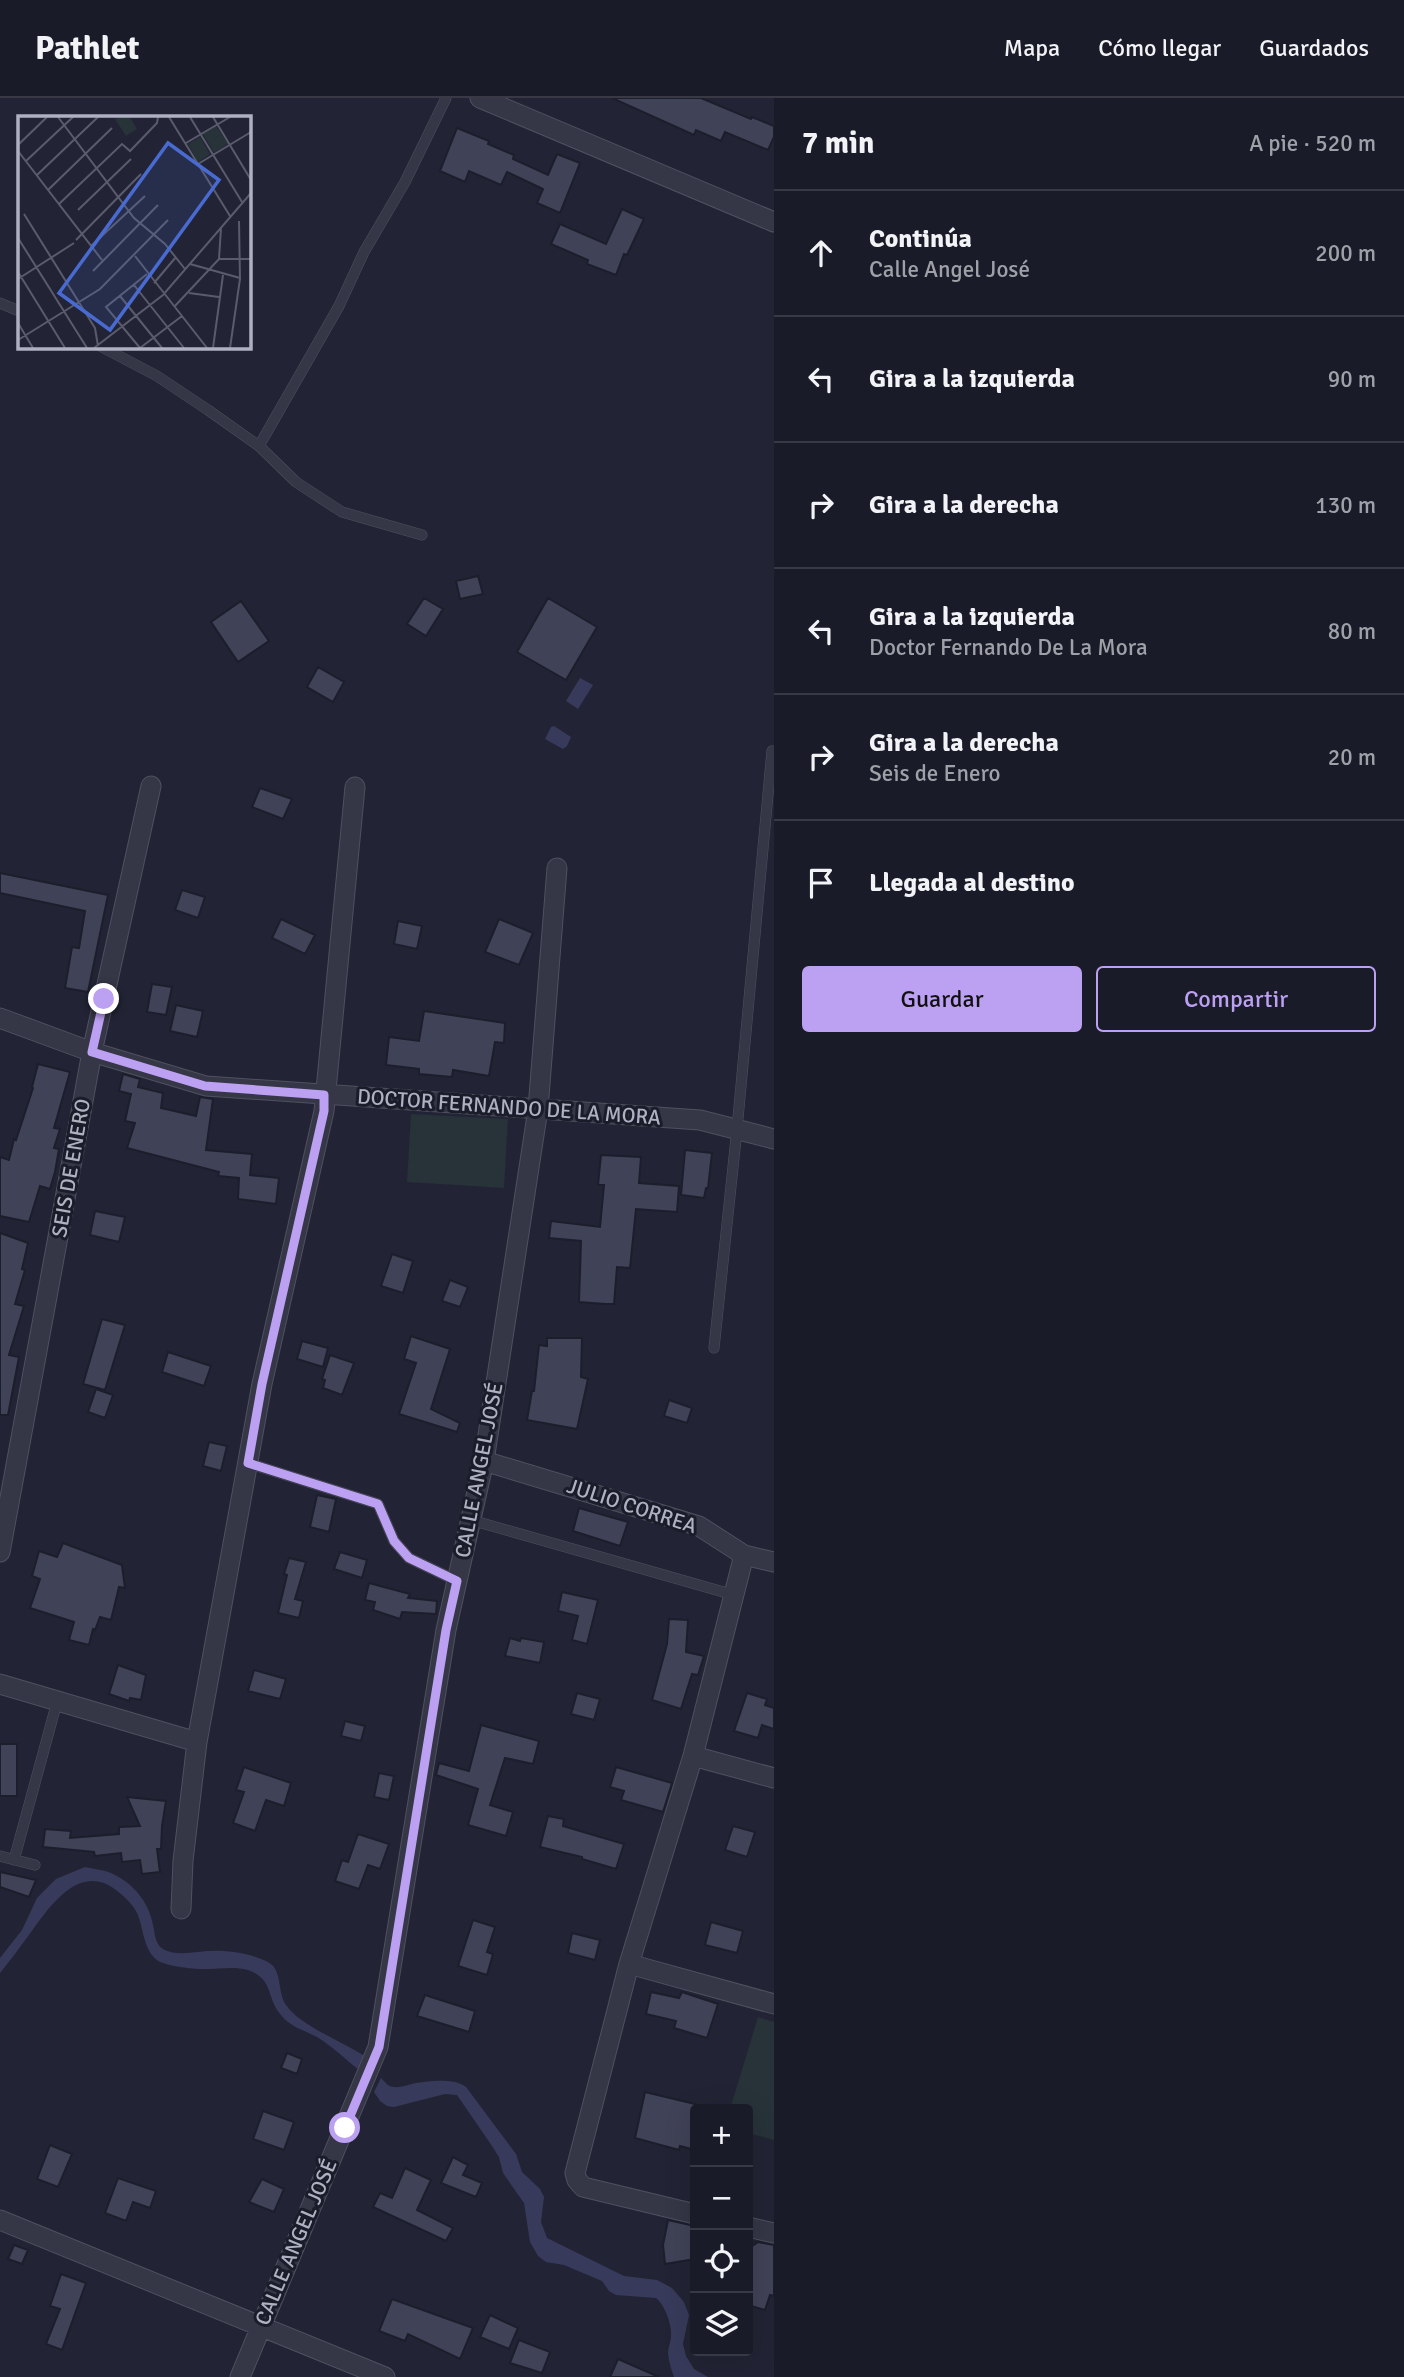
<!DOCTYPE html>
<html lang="es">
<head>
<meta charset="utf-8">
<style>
  body { margin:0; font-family:Signika,sans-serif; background:#232430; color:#f1f3f6 }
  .controls { position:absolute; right:21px; bottom:21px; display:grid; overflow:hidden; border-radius:7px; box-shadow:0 7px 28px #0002 }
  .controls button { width:63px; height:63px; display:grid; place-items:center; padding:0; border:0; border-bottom:2px solid #383945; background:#1a1b28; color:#f1f3f6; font:35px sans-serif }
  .stop { position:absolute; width:21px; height:21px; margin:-16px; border:5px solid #bca0f2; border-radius:50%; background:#fff }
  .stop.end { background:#bca0f2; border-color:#fff; box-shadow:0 2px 7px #0008 }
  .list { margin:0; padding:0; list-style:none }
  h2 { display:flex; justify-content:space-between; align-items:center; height:91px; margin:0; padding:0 28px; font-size:30px }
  h2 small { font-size:23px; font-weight:400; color:#9fa1a8 }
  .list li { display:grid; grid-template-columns:46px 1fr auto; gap:21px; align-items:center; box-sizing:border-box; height:126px; padding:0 28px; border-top:2px solid #383945 }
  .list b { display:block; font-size:26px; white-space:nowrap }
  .list p { margin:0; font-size:23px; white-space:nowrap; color:#9fa1a8 }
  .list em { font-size:23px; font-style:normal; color:#9fa1a8 }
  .actions { display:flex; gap:14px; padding:21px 28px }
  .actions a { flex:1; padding:16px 0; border:2px solid #bca0f2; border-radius:7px; text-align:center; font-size:24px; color:#bca0f2 }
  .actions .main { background:#bca0f2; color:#111 }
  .icon { flex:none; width:38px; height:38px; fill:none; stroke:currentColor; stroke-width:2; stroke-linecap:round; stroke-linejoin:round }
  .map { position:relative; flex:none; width:774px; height:2279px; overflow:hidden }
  header { display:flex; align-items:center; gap:42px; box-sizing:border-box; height:98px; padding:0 35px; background:#1a1b28; border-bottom:2px solid #383945 }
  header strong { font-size:33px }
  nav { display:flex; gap:38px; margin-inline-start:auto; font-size:24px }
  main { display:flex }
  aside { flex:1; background:#1a1b28 }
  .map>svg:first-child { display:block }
</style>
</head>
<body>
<header>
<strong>Pathlet</strong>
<nav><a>Mapa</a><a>Cómo llegar</a><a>Guardados</a></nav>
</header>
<main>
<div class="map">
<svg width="774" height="2279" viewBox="0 0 774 2279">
  <rect width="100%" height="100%" fill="#222435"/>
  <path fill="#273239" d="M411,1016L508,1021L504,1090L407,1084Z
    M758,1919L774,1924V2042L748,2035V2011H730Z"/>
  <path fill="#373a5a" d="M580,580L593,587L578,611L566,603Z
    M554,628L571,639L567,648L563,651L545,641L551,629Z
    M85,1769C93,1771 104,1772 111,1775C133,1785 149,1804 153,1827C155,1836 155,1846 163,1851C176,1859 197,1853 211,1853C228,1852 253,1856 268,1864C283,1872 277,1894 286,1907C300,1928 344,1944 366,1959L359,1972C345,1961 332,1948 317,1939C304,1932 290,1929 281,1917C266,1900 274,1881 248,1872C234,1868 220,1871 205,1871C193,1871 175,1869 163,1865C145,1859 144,1835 139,1820C136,1809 125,1799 116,1792C78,1763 48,1811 29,1837C19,1850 10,1863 0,1875V1860L22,1832L37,1800L56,1781Z
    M381,1980C385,1984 388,1989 394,1989C401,1990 410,1986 416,1985C430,1983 454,1980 466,1989L516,2056L522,2074L540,2091L544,2099L541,2124L547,2140L624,2178L657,2182L672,2190L684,2204L689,2217L683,2246L686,2258L694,2271L708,2279H674C671,2271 669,2264 668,2256C668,2249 671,2244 671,2238C672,2227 665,2207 656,2200L616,2197L609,2193L602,2183L564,2167L546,2164L538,2158L530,2144L524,2105L503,2075L499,2059L492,2048L457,1997L445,1996L394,2009L387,2008L380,2003L374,1994Z"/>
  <path fill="#404257" stroke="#1c1e2c" stroke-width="2" d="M612,0H701L751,21L752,19L774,28V39L768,52L725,34L721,43L696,32L694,37Z
    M457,30L489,43L488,46L514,57L513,61L548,77L557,56L580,65L560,115L537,105L543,91L507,74L501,87L469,73L465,84L440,73Z
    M622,111L644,121L627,157L624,156L616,177L587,166L588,162L551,146L560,126L606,146Z
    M478,478L483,496L460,501L456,483Z
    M424,500L443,511L426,538L407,526Z
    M548,500L597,529L566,582L517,554Z
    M241,503L269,543L238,564L211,524Z
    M318,569L344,584L333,604L307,589Z
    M260,690L292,701L283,721L252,709Z
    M0,775L108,797L88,894L65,890L72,849L79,850L85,813L0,795Z
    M182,792L205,799L198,820L175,812Z
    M281,821L315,837L305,856L272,840Z
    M499,821L533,835L519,867L485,854Z
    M398,823L422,828L417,851L394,846Z
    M152,886L172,889L166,917L147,914Z
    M176,907L203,913L197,939L170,933Z
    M424,913L505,925L504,945L495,944L489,978L453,972L452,979L419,976V971L386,967L389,939L419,943Z
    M38,966L70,974L54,1030L60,1031L54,1050L59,1051L55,1074L50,1091L40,1088L29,1124L0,1118V1059L9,1062L14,1041L16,1042L33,990L32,989Z
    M123,976L140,981L138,989L163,995L161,1010L196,1018L200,999L213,1001L206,1052L252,1056L250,1077L279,1080L276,1106L238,1101L239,1080L218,1078L219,1074L127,1050L135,1025L125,1023L131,996L119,993Z
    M685,1052L712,1055L708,1090H706L704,1100L681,1097Z
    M601,1057L641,1059L639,1085L679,1088L677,1114L636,1111L630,1170L617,1169L614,1206H605L579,1204L581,1143L549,1140L551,1123L600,1129L604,1087H598Z
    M95,1113L125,1119L119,1144L90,1137Z
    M0,1135L28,1145L22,1171L25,1172L15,1206L24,1208L9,1257L19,1259L8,1317H0Z
    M392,1156L413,1163L403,1195L381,1188Z
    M450,1182L468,1189L460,1209L442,1203Z
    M102,1221L125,1227L105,1292L83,1286Z
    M411,1238L450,1251L431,1311L460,1325L457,1334L399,1316L416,1265L404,1261Z
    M547,1240H582L581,1279L588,1281L577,1331L527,1322L532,1293H534L539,1247L547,1248Z
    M302,1243L328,1250L323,1269L297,1261Z
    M168,1254L211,1268L204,1288L162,1274Z
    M330,1257L354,1265L342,1297L323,1290L325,1282L322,1281Z
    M96,1291L113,1297L105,1320L88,1314Z
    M669,1302L692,1310L687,1325L664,1318Z
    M209,1344L227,1348L221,1373L203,1368Z
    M317,1397L336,1401L329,1434L310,1429Z
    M579,1410L628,1424L620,1448L573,1433Z
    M63,1445L122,1467L125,1490L119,1489L111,1522L100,1519L95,1532L93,1531L89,1547L69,1542L74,1524L30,1510L40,1481L32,1478L39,1453L57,1459Z
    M340,1454L367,1462L362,1480L334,1471Z
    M289,1460L306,1464L295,1501L303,1503L299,1520L278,1515L287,1477L284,1476Z
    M369,1485L410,1496L408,1500L437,1503L436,1516L402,1514L400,1521L373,1512L375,1504L365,1502Z
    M562,1494L598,1502L587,1546L572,1542L578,1518L558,1513Z
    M669,1521L688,1522L686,1554L704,1558L698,1577L692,1576L681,1611L652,1602L667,1546Z
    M510,1540L520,1543L521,1540L544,1544L540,1565L505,1558Z
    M118,1567L146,1577L141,1602L130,1600L129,1603L109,1596Z
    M254,1572L286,1581L280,1601L248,1593Z
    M577,1595L600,1601L594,1622L571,1616Z
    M747,1595L767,1601L765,1607L774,1610V1631L762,1627L758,1640L734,1633Z
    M345,1623L365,1628L361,1643L341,1638Z
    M481,1627L539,1643L533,1666L505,1660L490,1707L513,1714L506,1738L468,1727L478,1691L436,1677L439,1665L469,1673Z
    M0,1646H17V1698H0Z
    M244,1669L291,1685L284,1708L266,1702L255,1733L233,1725L244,1694L236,1692Z
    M616,1669L672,1685L663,1714L621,1702L624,1693L610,1689Z
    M379,1675L394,1678L389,1702L374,1699Z
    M127,1699L166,1703L162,1728L161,1751H157L160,1774L142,1776L140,1762L122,1764L121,1755L95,1758L94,1754L43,1749L45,1731L71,1733L70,1740L119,1736V1729L140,1728Z
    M548,1718L564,1721L563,1728L624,1746L616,1771L582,1761V1759L540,1749Z
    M733,1728L755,1734L747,1759L725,1752Z
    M358,1736L389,1746L380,1771L368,1767L359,1791L335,1783L342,1762L348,1764Z
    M0,1774L36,1782L29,1799L0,1789Z
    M473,1822L495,1829L487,1854L493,1856L487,1877L458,1868Z
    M711,1824L743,1833L737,1855L705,1847Z
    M572,1835L600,1842L595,1862L568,1855Z
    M651,1894L679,1900L682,1894L718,1906L707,1940L674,1930L676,1923L646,1916Z
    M425,1897L475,1913L469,1934L417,1918Z
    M287,1955L302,1961L297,1976L281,1970Z
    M645,1994L695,2006V2052L680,2048L679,2052L635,2040Z
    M263,2013L294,2024L284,2052L253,2041Z
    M50,2047L72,2056L58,2089L37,2081Z
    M453,2059L468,2067L463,2077L482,2085L476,2099L441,2085Z
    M405,2070L431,2082L417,2112L453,2130L446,2143L373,2109L380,2095L392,2100Z
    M118,2080L156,2093L150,2110L133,2104L126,2123L105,2115Z
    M262,2081L284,2091L274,2114L249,2104Z
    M668,2122L695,2128V2161L665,2166L663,2147Z
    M758,2144L774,2147V2198L770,2197L765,2212L748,2207V2151Z
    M14,2147L28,2152L22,2166L8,2161Z
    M61,2176L86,2185L62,2252L46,2246L60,2211L50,2208Z
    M392,2201L473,2230L460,2261L408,2236L405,2243L379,2233Z
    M490,2217L518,2230L509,2251L480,2239Z
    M519,2242L550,2254L542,2275L510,2265Z
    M618,2261L659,2279H610Z"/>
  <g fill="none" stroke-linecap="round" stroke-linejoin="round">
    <defs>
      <path id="lane" d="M0,205L19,213
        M100,248L157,278L208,312L259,348L296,384L342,414L422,437
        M259,348L339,208L364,154L405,84L446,0
        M714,1250L737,1031L772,653
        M248,1365L378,1406L394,1443L409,1460L457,1483
        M471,1422L734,1497
        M0,1758L35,1767
        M14,1762L57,1604"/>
      <path id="street" d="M480,0L774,124
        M0,920L92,954L206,988L700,1022L774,1041
        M484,1363L699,1428L744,1457L774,1464
        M0,1454L92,954L151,688
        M0,1586L197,1644
        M693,1658L774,1680
        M181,1811L183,1763L197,1644L262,1286L324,1013L355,689
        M629,1866L774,1906
        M695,2116L583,2089L577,2082L575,2075L629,1866L693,1658L744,1457
        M0,2122L385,2279
        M748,2129L774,2135
        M240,2279L378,1949L446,1532L484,1363L538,1011L557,770"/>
    </defs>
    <use href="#lane" stroke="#4f5160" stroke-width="11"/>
    <use href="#street" stroke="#4f5160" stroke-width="21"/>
    <use href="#lane" stroke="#353646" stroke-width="10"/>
    <use href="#street" stroke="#353646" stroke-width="19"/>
  </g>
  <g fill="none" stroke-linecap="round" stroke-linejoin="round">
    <path stroke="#bca0f2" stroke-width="9" d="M104,901L92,954L205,988L324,997V1013L262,1286L248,1365L378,1406L394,1443L409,1460L457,1483L446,1532L379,1949L345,2030"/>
  </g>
  <g text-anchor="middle" stroke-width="6" stroke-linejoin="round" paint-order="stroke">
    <g font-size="21" fill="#afb0c2" stroke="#1b1c2a">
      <text transform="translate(509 1009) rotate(4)" y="7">DOCTOR FERNANDO DE LA MORA</text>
      <text transform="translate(71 1070) rotate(-80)" y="7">SEIS DE ENERO</text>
      <text transform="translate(479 1372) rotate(-79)" y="7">CALLE ANGEL JOSÉ</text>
      <text transform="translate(632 1408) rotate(18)" y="7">JULIO CORREA</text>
      <text transform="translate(296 2144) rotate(-67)" y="7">CALLE ANGEL JOSÉ</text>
    </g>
  </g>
  <g transform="translate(18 18)">
    <rect width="233" height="233" fill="#222435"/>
    <path d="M102,1H112L119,13L108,20L97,3ZM198,10L210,28L196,37L185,18ZM182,21L192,38L180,46L170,28Z" fill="#273239"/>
    <path fill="none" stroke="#5a5c6d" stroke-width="2" d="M40,1L116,102L147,128L167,153M151,1L212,100M172,1L224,86M195,1L233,64M168,27L212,1M0,29L29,1M0,35L84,144M8,45L55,1M180,48L233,16M19,59L80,1M30,74L94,12M41,88L104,28L112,35L139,7L140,1M60,94L113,43M6,98L77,212L80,230M0,122L69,232M58,124L123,58M73,130L127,80M117,140L189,232M201,143L203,112M172,148L222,162M75,155L140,89M0,156L47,232M0,163L56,127M136,167L158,141M116,169L166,232M171,177L201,181M102,180L144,232M156,191L201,143H233M0,207L15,232M0,224L82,173L150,104M76,232L145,179L233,77M122,232L88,191L129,158M122,232L164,200M195,232L205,159M212,232L222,163L221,105"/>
    <path fill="#496bd1" fill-opacity="0.15" stroke="#496bd1" stroke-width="3.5" d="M150,27L201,64L92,214L41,177Z"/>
    <rect width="233" height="233" fill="none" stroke="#afb0c2" stroke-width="3.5"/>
  </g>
</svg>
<div class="controls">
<button>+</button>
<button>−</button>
<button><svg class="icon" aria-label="locate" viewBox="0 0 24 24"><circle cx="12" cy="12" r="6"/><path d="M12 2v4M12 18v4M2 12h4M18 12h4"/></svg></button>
<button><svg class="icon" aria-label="layers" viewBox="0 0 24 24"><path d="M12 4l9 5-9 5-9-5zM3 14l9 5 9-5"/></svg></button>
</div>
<div class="stop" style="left:345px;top:2030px"></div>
<div class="stop end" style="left:104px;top:901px"></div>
</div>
<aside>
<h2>7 min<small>A pie · 520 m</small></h2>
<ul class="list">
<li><svg class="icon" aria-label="ahead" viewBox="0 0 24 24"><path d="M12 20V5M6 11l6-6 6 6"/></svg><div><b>Continúa</b><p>Calle Angel José</p></div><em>200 m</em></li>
<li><svg class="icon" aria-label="left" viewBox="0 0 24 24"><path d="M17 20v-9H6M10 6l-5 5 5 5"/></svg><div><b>Gira a la izquierda</b></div><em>90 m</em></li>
<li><svg class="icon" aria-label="right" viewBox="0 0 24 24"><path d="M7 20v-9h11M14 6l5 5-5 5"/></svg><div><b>Gira a la derecha</b></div><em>130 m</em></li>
<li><svg class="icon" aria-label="left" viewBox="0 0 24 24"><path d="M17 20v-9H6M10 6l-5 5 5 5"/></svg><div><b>Gira a la izquierda</b><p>Doctor Fernando De La Mora</p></div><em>80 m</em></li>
<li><svg class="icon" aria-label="right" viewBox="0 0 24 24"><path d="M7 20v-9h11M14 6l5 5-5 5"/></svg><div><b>Gira a la derecha</b><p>Seis de Enero</p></div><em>20 m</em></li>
<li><svg class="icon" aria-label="arrive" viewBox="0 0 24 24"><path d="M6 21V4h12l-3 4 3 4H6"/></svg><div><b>Llegada al destino</b></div></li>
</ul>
<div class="actions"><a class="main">Guardar</a><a>Compartir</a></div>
</aside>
</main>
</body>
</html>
